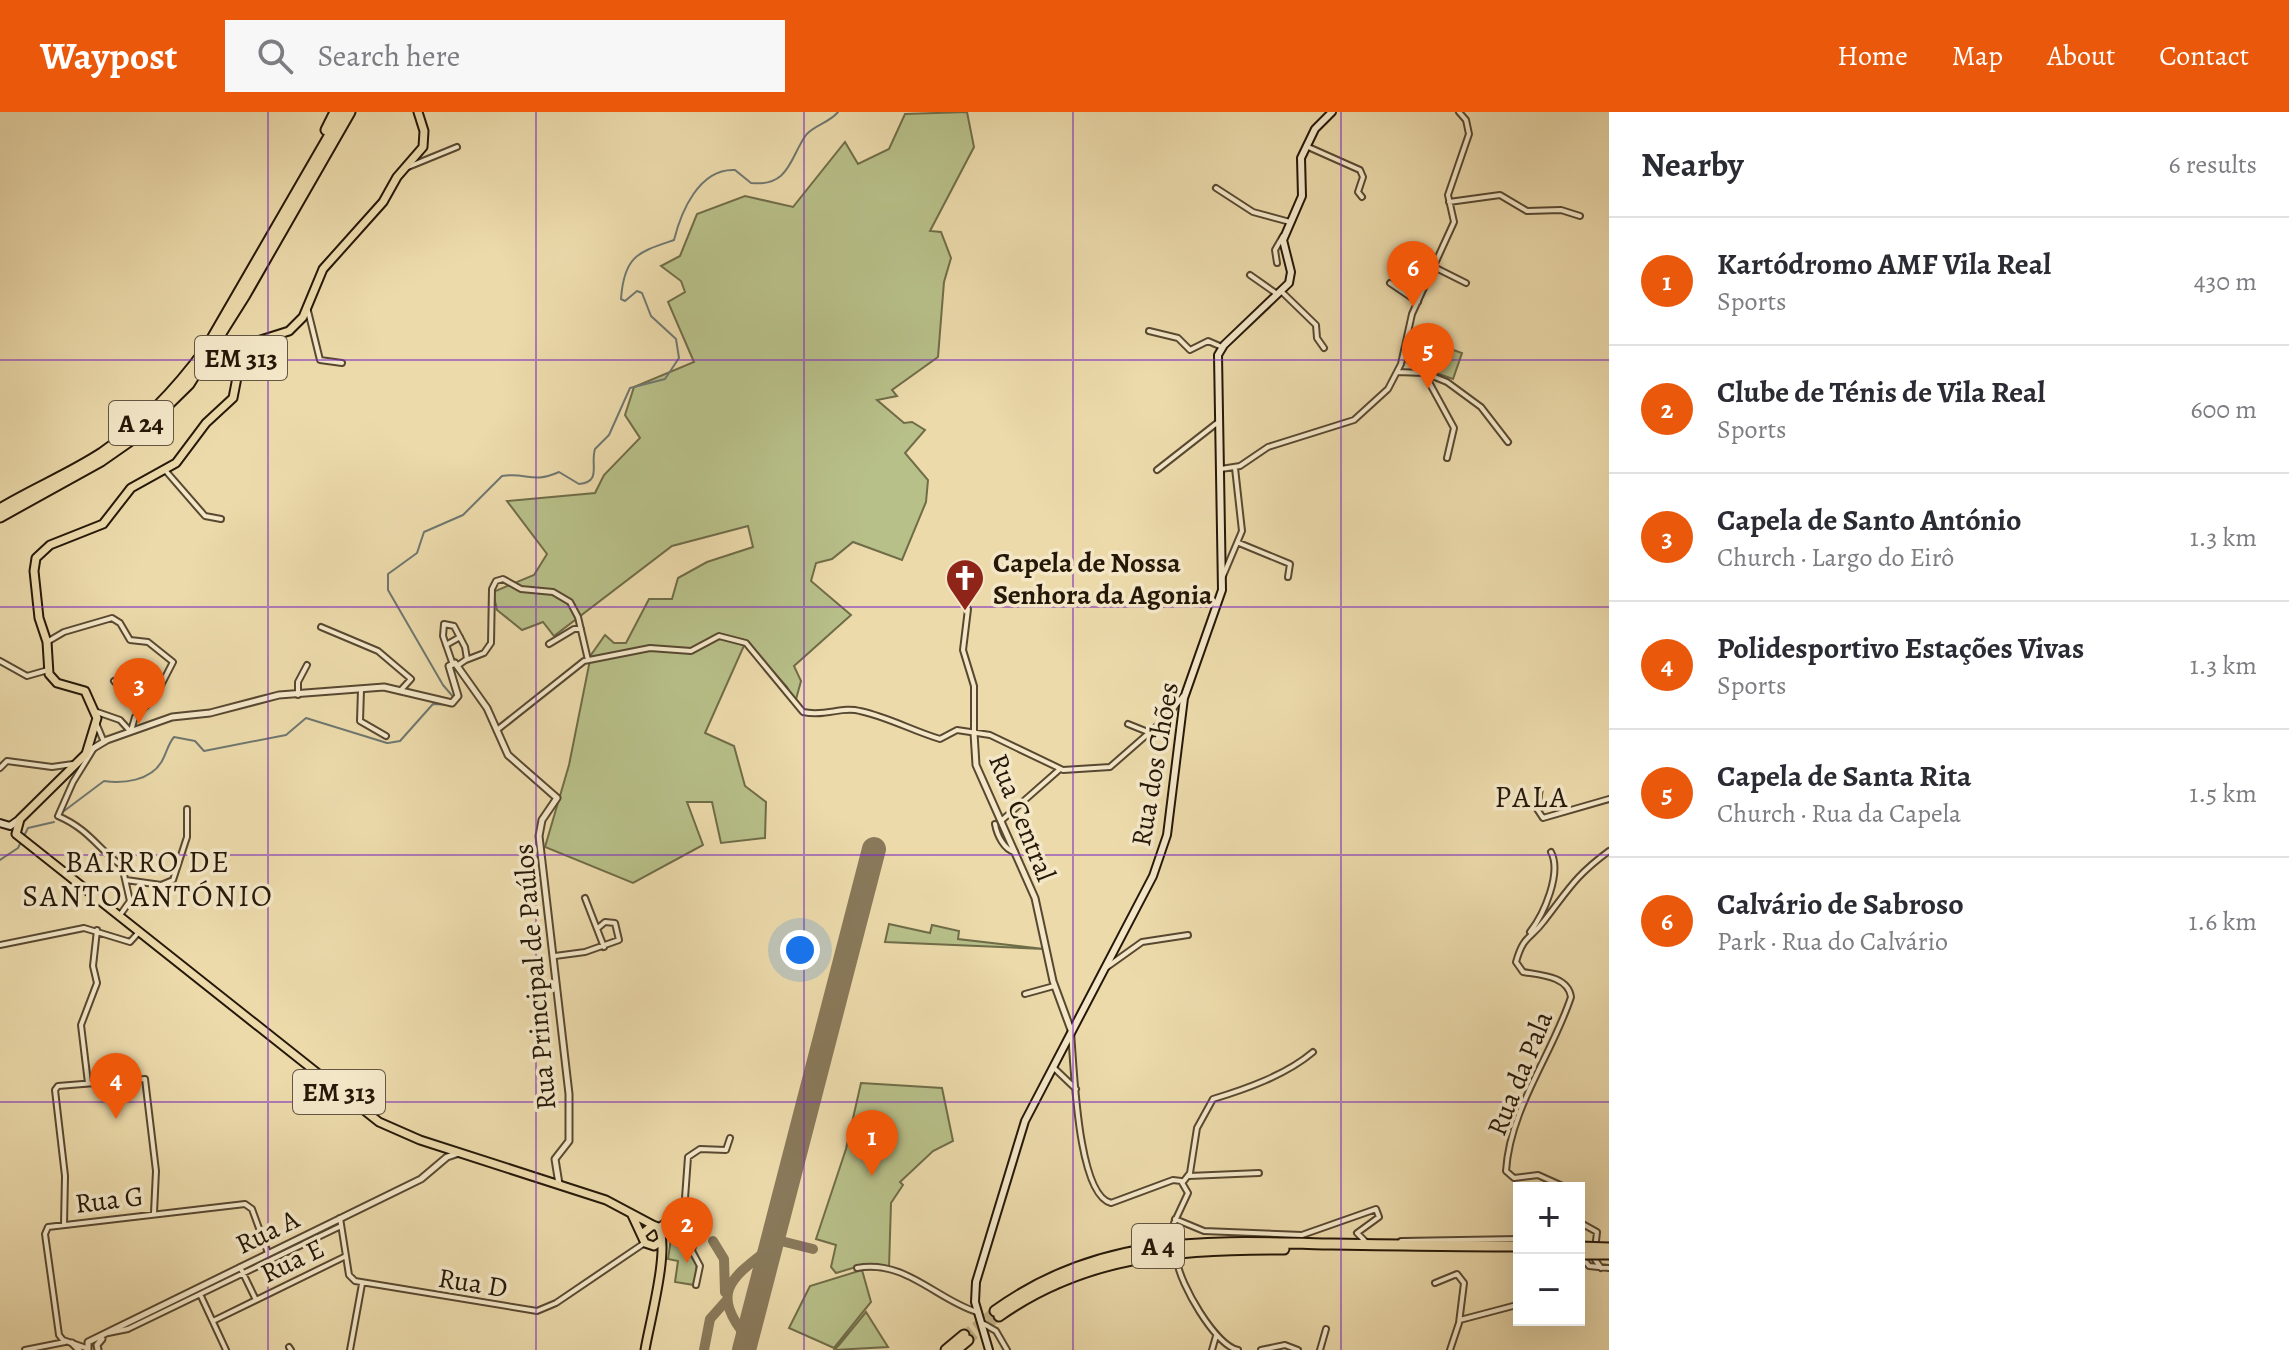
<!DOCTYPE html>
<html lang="en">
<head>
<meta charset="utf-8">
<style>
  body { margin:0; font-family:Alegreya,serif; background:#f7f7f7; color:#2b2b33 }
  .controls { position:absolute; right:24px; bottom:24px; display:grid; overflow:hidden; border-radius:0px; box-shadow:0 8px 32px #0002 }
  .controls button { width:72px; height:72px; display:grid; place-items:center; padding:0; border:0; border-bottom:2px solid #e1e1e2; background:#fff; color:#2b2b33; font:40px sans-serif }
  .you { position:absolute; left:800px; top:838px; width:28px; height:28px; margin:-20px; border:6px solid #fff; border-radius:50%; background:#1a73e8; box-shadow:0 0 0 12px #1a73e833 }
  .badge { display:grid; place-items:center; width:52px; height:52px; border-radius:50%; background:#ea580c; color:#fff; font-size:26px; font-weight:700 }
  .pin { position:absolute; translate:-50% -66px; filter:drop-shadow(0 2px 4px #0008) }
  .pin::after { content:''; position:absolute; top:42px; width:28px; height:24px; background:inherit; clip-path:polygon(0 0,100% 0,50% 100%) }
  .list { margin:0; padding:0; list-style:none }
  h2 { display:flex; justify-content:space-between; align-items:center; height:104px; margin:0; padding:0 32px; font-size:34px }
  h2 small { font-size:26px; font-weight:400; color:#7c7c81 }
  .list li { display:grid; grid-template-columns:52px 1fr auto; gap:24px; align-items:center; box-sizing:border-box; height:128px; padding:0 32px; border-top:2px solid #e1e1e2 }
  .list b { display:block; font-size:30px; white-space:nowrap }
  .list p { margin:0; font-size:26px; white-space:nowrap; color:#7c7c81 }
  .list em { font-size:26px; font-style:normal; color:#7c7c81 }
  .icon { flex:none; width:44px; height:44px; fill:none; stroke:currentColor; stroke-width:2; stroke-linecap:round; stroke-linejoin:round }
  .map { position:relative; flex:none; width:1609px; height:1238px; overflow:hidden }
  header { display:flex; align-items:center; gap:48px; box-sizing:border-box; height:112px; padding:0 40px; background:#ea580c; color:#fff }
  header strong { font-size:38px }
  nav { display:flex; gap:44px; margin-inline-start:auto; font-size:28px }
  .search { width:560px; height:72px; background:#f7f7f7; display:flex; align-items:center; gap:20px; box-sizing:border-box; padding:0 28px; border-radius:0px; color:#7c7c81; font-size:30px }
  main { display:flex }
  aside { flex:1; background:#fff }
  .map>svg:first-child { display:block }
</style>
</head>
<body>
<header>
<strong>Waypost</strong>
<div class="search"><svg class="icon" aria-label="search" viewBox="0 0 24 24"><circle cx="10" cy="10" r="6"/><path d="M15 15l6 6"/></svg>Search here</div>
<nav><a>Home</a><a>Map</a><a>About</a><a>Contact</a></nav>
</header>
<main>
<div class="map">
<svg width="1609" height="1238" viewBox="0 0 1609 1238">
  <rect width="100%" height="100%" fill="#ecdaab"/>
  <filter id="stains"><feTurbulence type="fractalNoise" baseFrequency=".0025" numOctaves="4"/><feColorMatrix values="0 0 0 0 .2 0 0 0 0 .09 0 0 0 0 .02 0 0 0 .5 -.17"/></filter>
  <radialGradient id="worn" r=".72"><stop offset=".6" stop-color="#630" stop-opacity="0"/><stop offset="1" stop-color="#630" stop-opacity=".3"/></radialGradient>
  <path fill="#b8c089" stroke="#6f6c48" stroke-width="2" d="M967,0L974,35L930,119L941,120L951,146L944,170L938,245L892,278L897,284L877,288L904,311L912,310L925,318L905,341L928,368L926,390L902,448L853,430L832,447L816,451L811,469L851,503L794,554L801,569L795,591L787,575L746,529L705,621L734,634L745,674L766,690L765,726L721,731L712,690H687L703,733L633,771L545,735L569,653L591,543L605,523L614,531H626L649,487H672L678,466L707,450L753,435L748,414L672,434L554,524L543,510L522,518L497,498L493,480L534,463L547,442L507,389L595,381L604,363L640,326L625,303L634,275L694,250L668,190L685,180L681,169L661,154L680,144L697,102L745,84L793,95L845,30L858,52L889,37L905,2Z
    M1414,224L1462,241L1453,267L1405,250Z
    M889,812L930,821L932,813L959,819L958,827L1044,837L885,830Z
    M861,971L942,976L953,1029L933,1039L900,1070L903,1073L891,1091L889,1156L866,1152L836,1161L831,1155L836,1133L816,1127L846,1037Z
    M671,1127L692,1131L690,1140L697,1152L694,1173L675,1170L678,1149L668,1147Z
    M862,1158L871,1190L834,1236L789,1216L810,1174Z
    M866,1200L888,1235L834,1238L839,1233Z"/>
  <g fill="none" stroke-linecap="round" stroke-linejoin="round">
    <path stroke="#6f7770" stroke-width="2" d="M455,587L443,573L388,478V462L417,441L424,420L463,403L502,364C527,360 532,372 559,360L579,372C602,370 590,353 595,337L609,323L630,276L665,267L679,246L676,227L651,204L642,181L637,179L625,189L621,187C624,143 639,140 674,128C681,100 699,56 735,58L751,71C790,75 790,45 806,23C814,13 829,11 838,0
      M388,631L400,629L433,592L454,593
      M60,702L104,669C122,672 151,669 162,649C167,640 168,632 174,625L195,629L204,639L286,623L306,606L387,631
      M0,748L18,736L28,716L54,710"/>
    <path stroke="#89795a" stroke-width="10" d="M773,1127L813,1137
      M713,1129L724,1147L725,1180
      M747,1226C710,1180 730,1167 770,1136
      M704,1238L710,1207L726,1189"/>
    <path stroke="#89795a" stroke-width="24" d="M744,1238L874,737"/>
    <path stroke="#c4b38a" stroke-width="9" stroke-dasharray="9 4.5" stroke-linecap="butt" d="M964,1223L995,1199
      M968,1228L999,1204"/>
    <defs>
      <path id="minor" d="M1306,34L1360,58L1363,65L1358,80L1362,85
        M408,55L457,35
        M1216,76L1253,100L1290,110
        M1449,90L1500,83L1527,99L1561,98L1580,104
        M1277,151L1275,138L1283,124
        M1434,155L1466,171
        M1250,163L1277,182
        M1390,171L1418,190
        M1282,180L1316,213L1317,226L1324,236
        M308,199L320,248L342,251
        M1149,219L1178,226L1190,238L1208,229L1222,235
        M1398,260L1424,261L1454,316L1447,346
        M1425,261L1447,270L1481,295L1508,330
        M1221,357L1240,354L1268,335L1354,308L1388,277L1401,252L1412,202L1454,110L1448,83L1469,22L1466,8L1459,0
        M165,358L205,404L221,407
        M1157,358L1217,311
        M1239,431L1290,452L1288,465
        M1223,464L1242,419L1235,356
        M956,479L968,497L963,538L974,574V621
        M321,515L378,539L411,567L400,579
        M47,530L64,520L112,506L120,511L130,528L148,530L173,550L155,585L135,605L131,619
        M549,532L574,517H581
        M446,533L460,525
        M466,548L484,541L491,531L492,477L496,469L503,467L521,477L553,480L570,490L578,505L588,548
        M0,549L27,564L48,558
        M452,550L443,524L444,512L454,514L465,535L467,547L457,554
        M114,569L141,599
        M361,578L360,609L386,624
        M298,583V570L307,553
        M97,600L120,608L130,619
        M96,611L104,630
        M1128,612L1148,620
        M497,618L584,549L650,536L691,539L719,524L746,531L803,600C826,605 841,594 860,599C888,605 913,619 940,627L957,618L990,623L1063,658L1110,655L1166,606L1183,584
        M94,636L73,670L58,704C90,718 97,736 122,754L130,789L120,803
        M0,656L7,649L52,655L73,652
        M1540,676L1537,697L1543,706L1609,687
        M1001,709L1060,657
        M995,712C997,723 1004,738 1015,740
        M126,768L161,773L173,768L187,725V697
        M585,786L604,835
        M1530,820C1544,802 1562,761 1551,740
        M0,833L84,816L130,830L139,820
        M555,844L585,840L619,828L615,811L605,810L598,816
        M1107,855L1142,830L1188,823
        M1025,882L1054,874
        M1071,921C1074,952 1077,1083 1111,1091L1173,1068L1181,1069L1188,1081L1174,1111V1121
        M1054,956L1076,977
        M88,971L81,913L97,871L93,854L97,818
        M1189,1064L1259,1061
        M1183,1070L1190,1061L1197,1016L1213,987C1246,977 1286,963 1313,940
        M1567,1076L1538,1063L1514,1066L1506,1059C1510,996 1552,943 1571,885C1568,864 1540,863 1523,860L1516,850C1524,822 1530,828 1544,809C1569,777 1575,764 1609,739
        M340,1106L349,1163L355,1169L537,1199L556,1191L643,1132
        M1175,1107L1204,1119L1302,1123L1376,1097L1379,1105L1357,1121L1365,1129
        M1579,1110L1597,1120L1594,1146L1601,1156
        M64,1113L65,1064L55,978L58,974L145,967L156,1059L154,1101
        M659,1114L684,1096
        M669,1114L695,1122L692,1139L700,1154L696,1173
        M663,1124L684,1100L688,1045L700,1037L726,1038L730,1026
        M1401,1129L1519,1127
        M1580,1142L1589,1154L1609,1156
        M1177,1149C1180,1172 1215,1233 1238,1238
        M240,1155L256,1188
        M857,1156C905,1147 937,1188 977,1200
        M1435,1171L1457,1162L1464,1171L1459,1211L1450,1238
        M200,1182L226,1238
        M1460,1208L1513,1194
        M213,1209L346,1144
        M984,1212L996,1219
        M996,1219L1007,1238
        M108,1221L128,1217L341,1114
        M289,1235L291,1238
        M86,1236L63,1228L59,1223L45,1122L48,1115L245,1092L252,1097L268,1141
        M25,1238L65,1230
        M350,1238L362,1172
        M1212,1238L1216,1224
        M1261,1238L1285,1233L1298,1238
        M1320,1238L1326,1217"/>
      <path id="tertiary" d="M974,621L976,653L1035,786L1053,869L1071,918
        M87,640L107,628L172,605L210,601L279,583L384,575L452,591L458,584L449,554L455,551L487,596L508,643L557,686L542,708L539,724L569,982V1029L555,1047L559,1072
        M72,1231L79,1238
        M88,1238V1230L421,1067L447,1045L459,1041
        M98,1238L97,1233L102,1227"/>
      <path id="secondary" d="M0,711L10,714L20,707
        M989,1238L975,1190L976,1170L1025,1009L1153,764L1167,723L1184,586L1222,478L1218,243L1224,233L1289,171L1291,160L1283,128L1302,84L1301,46L1315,17L1332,0"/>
      <path id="primary" d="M418,0L424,19L423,35L397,65L383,90L323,157L303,205L289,219L251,231L240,250L233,286L206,311L176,351L131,376L103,412L50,433L36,446L34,459L39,506L47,530L49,562L57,571L85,579L97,606L86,642L20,707L16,722L379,1010L420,1028L606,1088L653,1113
        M632,1103L645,1131L654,1134L661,1129
        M642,1122L653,1113L658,1115C671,1133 649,1213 645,1238"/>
      <path id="motorway" d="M326,18L335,0
        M0,397C33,377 70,362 102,341C144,312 176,278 206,237L343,0
        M0,405L101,349L134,326L189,272L245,183L350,0
        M995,1199C1100,1123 1207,1129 1329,1132C1393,1133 1456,1134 1519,1134
        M999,1204C1085,1143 1181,1136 1284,1137
        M946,1238L964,1223
        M956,1238L968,1228"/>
    </defs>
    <use href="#minor" stroke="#584831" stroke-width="8"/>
    <use href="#tertiary" stroke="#584831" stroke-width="9"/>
    <use href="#secondary" stroke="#261808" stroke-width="10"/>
    <use href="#primary" stroke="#261808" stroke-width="11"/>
    <use href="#motorway" stroke="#261808" stroke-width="13"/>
    <use href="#minor" stroke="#f3e7c8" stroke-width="4"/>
    <use href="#tertiary" stroke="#f3e7c8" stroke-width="5"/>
    <use href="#secondary" stroke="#f3e7c8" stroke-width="6"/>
    <use href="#primary" stroke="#ecdaab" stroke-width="7"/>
    <use href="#motorway" stroke="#ecdaab" stroke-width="9"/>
    <defs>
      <path id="minor-bridge" d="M1174,1121L1177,1149"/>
      <path id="motorway-bridge" d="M1579,1135L1609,1136
        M1579,1142H1609"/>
    </defs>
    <use href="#minor-bridge" stroke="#584831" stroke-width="8" stroke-linecap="butt"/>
    <use href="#motorway-bridge" stroke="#261808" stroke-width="13" stroke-linecap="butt"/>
    <use href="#minor-bridge" stroke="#f3e7c8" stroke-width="4"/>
    <use href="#motorway-bridge" stroke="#ecdaab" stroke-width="9"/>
  </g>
  <path fill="none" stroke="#7b2cbf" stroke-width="2" stroke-opacity="0.55" d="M268,0V1238M536,0V1238M804,0V1238M1073,0V1238M1341,0V1238M0,248H1609M0,495H1609M0,743H1609M0,990H1609"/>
  <defs>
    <symbol id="church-pin" viewBox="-11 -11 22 30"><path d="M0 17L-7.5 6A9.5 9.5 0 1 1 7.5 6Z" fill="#8f2418" stroke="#f3e7c8"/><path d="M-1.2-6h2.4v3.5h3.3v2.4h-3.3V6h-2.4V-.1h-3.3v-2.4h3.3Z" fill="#fff"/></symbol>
  </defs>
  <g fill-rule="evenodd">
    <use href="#church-pin" x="943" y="444" width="44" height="60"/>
  </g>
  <g text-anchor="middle" stroke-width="7" stroke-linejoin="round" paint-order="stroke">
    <g fill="#f3e7c8" stroke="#645642" stroke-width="2">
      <rect x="195" y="224" width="92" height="44" rx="6"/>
      <rect x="109" y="289" width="64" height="44" rx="6"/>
      <rect x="293" y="958" width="92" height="44" rx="6"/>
      <rect x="1132" y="1112" width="52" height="44" rx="6"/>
    </g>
    <g font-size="26" font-weight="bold" fill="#261808">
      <text x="241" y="255">EM 313</text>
      <text x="141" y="320">A 24</text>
      <text x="339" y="989">EM 313</text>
      <text x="1158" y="1143">A 4</text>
    </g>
    <g font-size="28" font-weight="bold" fill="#261808" stroke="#f3e7c8" text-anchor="start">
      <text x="993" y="460">Capela de Nossa<tspan x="993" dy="32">Senhora da Agonia</tspan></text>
    </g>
    <g font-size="28" fill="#261808" stroke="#f3e7c8">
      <text transform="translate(1154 652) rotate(-80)" y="10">Rua dos Chões</text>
      <text transform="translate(1023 705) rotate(68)" y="10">Rua Central</text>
      <text transform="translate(534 865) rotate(-95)" y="10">Rua Principal de Paúlos</text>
      <text transform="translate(1519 961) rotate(-68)" y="10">Rua da Pala</text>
      <text transform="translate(109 1087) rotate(-7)" y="10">Rua G</text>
      <text transform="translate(267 1119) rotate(-26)" y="10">Rua A</text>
      <text transform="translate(292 1148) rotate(-26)" y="10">Rua E</text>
      <text transform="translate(473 1170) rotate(9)" y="10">Rua D</text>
    </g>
    <g font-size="30" letter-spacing="2" fill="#261808" stroke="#f3e7c8">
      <text x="1532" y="695">PALA</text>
      <text x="148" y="760">BAIRRO DE<tspan x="148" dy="34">SANTO ANTÓNIO</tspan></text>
    </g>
  </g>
  <rect width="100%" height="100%" filter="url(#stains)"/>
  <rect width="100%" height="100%" fill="url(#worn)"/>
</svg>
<div class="controls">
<button>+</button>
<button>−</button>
</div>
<div class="you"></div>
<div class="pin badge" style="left:872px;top:1064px">1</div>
<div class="pin badge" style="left:687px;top:1151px">2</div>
<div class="pin badge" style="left:139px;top:612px">3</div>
<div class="pin badge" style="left:116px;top:1007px">4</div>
<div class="pin badge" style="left:1428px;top:277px">5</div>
<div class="pin badge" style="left:1413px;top:195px">6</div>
</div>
<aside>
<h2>Nearby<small>6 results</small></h2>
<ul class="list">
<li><span class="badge">1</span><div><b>Kartódromo AMF Vila Real</b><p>Sports</p></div><em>430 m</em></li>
<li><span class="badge">2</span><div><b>Clube de Ténis de Vila Real</b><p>Sports</p></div><em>600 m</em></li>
<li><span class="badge">3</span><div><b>Capela de Santo António</b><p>Church · Largo do Eirô</p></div><em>1.3 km</em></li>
<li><span class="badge">4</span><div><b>Polidesportivo Estações Vivas</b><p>Sports</p></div><em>1.3 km</em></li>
<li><span class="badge">5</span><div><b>Capela de Santa Rita</b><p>Church · Rua da Capela</p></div><em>1.5 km</em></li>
<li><span class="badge">6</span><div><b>Calvário de Sabroso</b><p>Park · Rua do Calvário</p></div><em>1.6 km</em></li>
</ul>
</aside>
</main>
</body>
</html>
